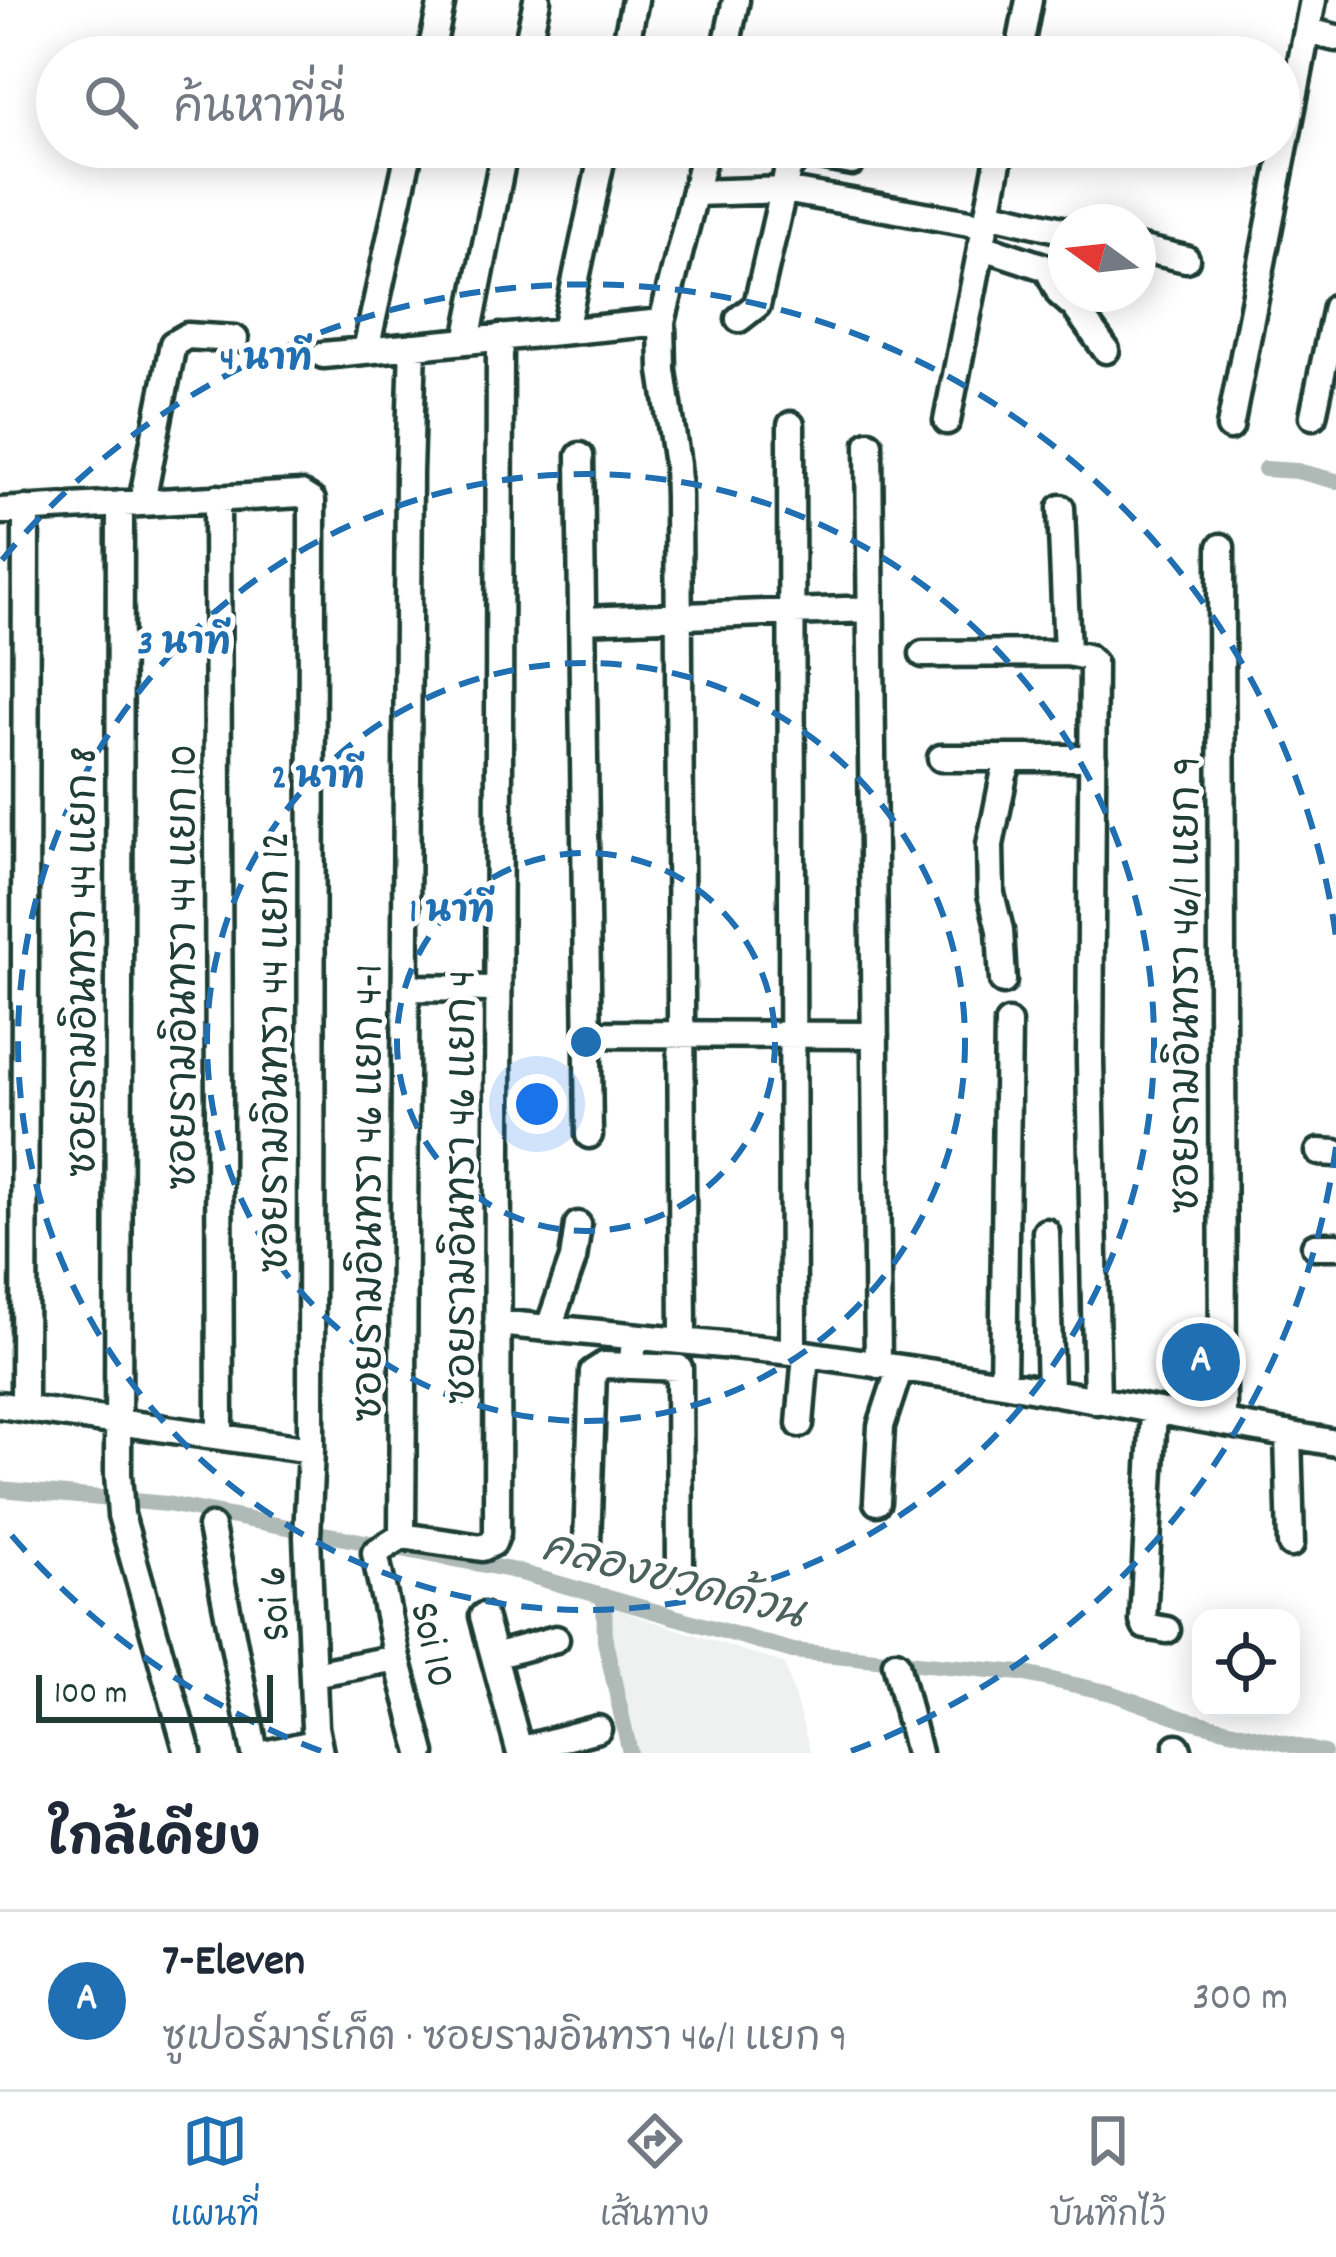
<!DOCTYPE html>
<html lang="th">
<head>
<meta charset="utf-8">
<style>
  body { margin:0; font-family:Dekko,"Playpen Sans Thai",sans-serif; background:#f6f6f7; color:#1f2937 }
  .controls { position:absolute; right:36px; bottom:36px; display:grid; overflow:hidden; border-radius:24px; box-shadow:0 6px 30px #0003 }
  .controls button { width:108px; height:108px; display:grid; place-items:center; padding:0; border:0; border-bottom:3px solid #e0e1e3; background:#fff; color:#1f2937; font:60px sans-serif }
  .compass { position:absolute; left:1048px; top:204px; width:108px; height:108px; border-radius:50%; background:#fff; box-shadow:0 6px 30px #0003; rotate:285deg }
  .scale { position:absolute; left:36px; bottom:30px; width:237px; box-sizing:border-box; padding-left:12px; border:6px solid #1f3d34; border-top:0; font-size:33px; line-height:42px; white-space:nowrap; color:#1f3d34; -webkit-text-stroke:9px #fff; paint-order:stroke }
  .you { position:absolute; left:537px; top:1104px; width:42px; height:42px; margin:-30px; border:9px solid #fff; border-radius:50%; background:#1a73e8; box-shadow:0 0 0 18px #1a73e833 }
  .badge { display:grid; place-items:center; width:78px; height:78px; border-radius:50%; background:#1f6fb2; color:#fff; font-size:39px; font-weight:700 }
  .pin { position:absolute; translate:-50% -50%; border:6px solid #fff; box-shadow:0 3px 12px #0006 }
  .list { margin:0; padding:0; list-style:none }
  h2 { display:flex; justify-content:space-between; align-items:center; height:156px; margin:0; padding:0 48px; font-size:51px }
  h2 small { font-size:39px; font-weight:400; color:#747a83 }
  .list li { display:grid; grid-template-columns:78px 1fr auto; gap:36px; align-items:center; box-sizing:border-box; height:180px; padding:0 48px; border-top:3px solid #e0e1e3 }
  .list b { display:block; font-size:45px; white-space:nowrap }
  .list p { margin:0; font-size:39px; white-space:nowrap; color:#747a83 }
  .list em { font-size:39px; font-style:normal; color:#747a83 }
  .icon { flex:none; width:66px; height:66px; fill:none; stroke:currentColor; stroke-width:2; stroke-linecap:round; stroke-linejoin:round }
  .map { position:relative; flex:none; width:1336px; height:1753px; overflow:hidden }
  .search { position:absolute; background:#fff; box-shadow:0 6px 30px #0003; left:36px; right:36px; top:36px; height:132px; display:flex; align-items:center; gap:30px; box-sizing:border-box; padding:0 42px; border-radius:66px; color:#747a83; font-size:45px }
  .sheet { height:336px; background:#fff }
  nav { display:flex; justify-content:space-around; align-items:center; box-sizing:border-box; height:168px; border-top:3px solid #e0e1e3; background:#fff; font-size:33px; color:#747a83 }
  nav a { display:grid; justify-items:center; gap:6px }
  nav .on { color:#1f6fb2 }
  .map>svg:first-child { display:block }
</style>
</head>
<body>
<div class="map">
<svg width="1336" height="1753" viewBox="0 0 1336 1753">
  <rect width="100%" height="100%" fill="#fff"/>
  <filter id="ink" filterUnits="userSpaceOnUse"><feTurbulence type="fractalNoise" baseFrequency=".00833" numOctaves="2"/><feDisplacementMap in="SourceGraphic" scale="24" xChannelSelector="R" yChannelSelector="G"/><feConvolveMatrix kernelMatrix="1 2 1 2 8 2 1 2 1" color-interpolation-filters="sRGB"/></filter>
  <g filter="url(#ink)">
    <path fill="#eef1f0" d="M609,1607L785,1664L811,1753H636L612,1649Z"/>
    <g fill="none" stroke-linecap="round" stroke-linejoin="round">
      <path stroke="#afbab7" stroke-width="16" d="M1265,469L1297,471L1336,481
        M0,1489L167,1504L511,1570L793,1651L1021,1673L1111,1693L1184,1719L1324,1753
        M604,1596L605,1641L630,1753"/>
      <defs>
        <path id="minor" d="M1308,31L1336,38
          M430,57L442,0
          M525,57L537,0
          M623,57L635,0
          M724,57L736,0
          M1018,57L1029,0
          M696,193L784,190L986,226
          M988,213L1066,231
          M981,246L1047,268L1060,294L1075,307L1106,350
          M1138,248L1186,259
          M739,319L757,305L788,169L797,157L809,154L852,162
          M565,330L604,147
          M467,341L505,147
          M366,350L410,147
          M323,355L662,322
          M1313,416L1336,307
          M947,421L1001,147
          M791,425L793,1352
          M1230,427L1313,0
          M869,444L878,1365
          M580,456L589,1135
          M217,498L220,1435
          M142,502L173,344L187,336L235,339
          M120,504L118,1474L121,1515L188,1753
          M1061,508L1067,653
          M0,511L301,494L312,501L311,1450L307,1537L315,1727L320,1753
          M1221,547L1223,1422
          M583,620L870,609
          M923,654L1067,653L1087,657L1093,663L1090,1061L1097,1401
          M941,758H1093
          M1003,981L1000,930L991,894L990,845L1004,775L1010,759
          M407,988L498,989
          M589,1034L873,1035
          M1319,1152L1336,1153
          M1046,1232L1050,1392
          M1315,1246H1336
          M497,1323L793,1352L1003,1383L1336,1443
          M549,1327L573,1259L578,1225
          M683,1339L678,496L677,465L663,371L662,322L706,147
          M632,1366L679,1368L680,1574
          M1003,1383L1008,1023
          M0,1405L311,1450
          M24,1406L26,509
          M1154,1411L1143,1621L1145,1626L1167,1630
          M800,1424L806,1354
          M1288,1434L1291,1544
          M877,1502L881,1426L900,1368
          M211,1527L255,1753
          M402,1536L409,471L413,346
          M587,1544L593,1372L604,1365L632,1366L633,1350
          M483,1616L520,1753
          M494,1656L556,1639
          M896,1663L918,1753
          M313,1674L397,1658
          M1177,1747L1179,1753
          M519,1750L598,1729
          M269,1753L318,1742
          M422,1753L397,1658L375,1553L402,1536L482,1548L493,1543L497,1533L500,337"/>
      </defs>
      <use href="#minor" stroke="#1f3d34" stroke-width="33"/>
      <use href="#minor" stroke="#fff" stroke-width="24"/>
    </g>
  </g>
  <g fill="none" stroke="#1f6fb2" stroke-width="6" stroke-dasharray="21 15">
    <circle cx="586" cy="1042" r="189"/>
    <circle cx="586" cy="1042" r="379"/>
    <circle cx="586" cy="1042" r="568"/>
    <path d="M1336 1147A757 757 0 0 1 851 1751M321 1751A757 757 0 0 1 2 1524M2 560A757 757 0 0 1 1336 937"/>
  </g>
  <g text-anchor="middle" stroke-width="10" stroke-linejoin="round" paint-order="stroke">
    <g font-size="42" fill="#1f3d34" stroke="#fff">
      <text transform="translate(80 962) rotate(-90)" y="15">ซอยรามอินทรา 44 แยก 8</text>
      <text transform="translate(180 967) rotate(-90)" y="15">ซอยรามอินทรา 44 แยก 10</text>
      <text transform="translate(1183 985) rotate(-90)" y="15">ซอยรามอินทรา 46/1 แยก 9</text>
      <text transform="translate(272 1052) rotate(-90)" y="15">ซอยรามอินทรา 44 แยก 12</text>
      <text transform="translate(459 1187) rotate(-90)" y="15">ซอยรามอินทรา 46 แยก 4</text>
      <text transform="translate(366 1193) rotate(-90)" y="15">ซอยรามอินทรา 46 แยก 4-1</text>
      <text transform="translate(271 1604) rotate(-93)" y="15">Soi 6</text>
      <text transform="translate(436 1644) rotate(77)" y="15">Soi 10</text>
    </g>
    <g font-size="45" font-style="italic" fill="#4a625b" stroke="#fff">
      <text transform="translate(674 1577) rotate(15)" y="16">คลองขวดด้วน</text>
    </g>
  </g>
  <circle cx="586" cy="1042" r="18" fill="#1f6fb2" stroke="#fff" stroke-width="6"/>
  <g font-size="36" text-anchor="middle" font-weight="bold" fill="#1f6fb2" stroke="#fff" stroke-width="10" stroke-linejoin="round" paint-order="stroke">
    <text x="266" y="369">4 นาที</text>
    <text x="184" y="653">3 นาที</text>
    <text x="318" y="787">2 นาที</text>
    <text x="452" y="921">1 นาที</text>
  </g>
</svg>
<div class="controls">
<button><svg class="icon" aria-label="locate" viewBox="0 0 24 24"><circle cx="12" cy="12" r="6"/><path d="M12 2v4M12 18v4M2 12h4M18 12h4"/></svg></button>
</div>
<svg class="compass" viewBox="-18 -18 36 36"><path d="M0-13l5 13h-10z" fill="#e53935"/><path d="M0 13l5-13h-10z" fill="#747a83"/></svg>
<div class="scale">100 m</div>
<div class="you"></div>
<div class="pin badge" style="left:1201px;top:1362px">A</div>
<div class="search"><svg class="icon" aria-label="search" viewBox="0 0 24 24"><circle cx="10" cy="10" r="6"/><path d="M15 15l6 6"/></svg>ค้นหาที่นี่</div>
</div>
<section class="sheet">
<h2>ใกล้เคียง<small></small></h2>
<ul class="list">
<li><span class="badge">A</span><div><b>7-Eleven</b><p>ซูเปอร์มาร์เก็ต · ซอยรามอินทรา 46/1 แยก 9</p></div><em>300 m</em></li>
</ul>
</section>
<nav>
<a class="on"><svg class="icon" aria-label="map" viewBox="0 0 24 24"><path d="M3 6l6-2 6 2 6-2v14l-6 2-6-2-6 2zM9 4v14M15 6v14"/></svg>แผนที่</a>
<a><svg class="icon" aria-label="directions" viewBox="0 0 24 24"><path d="M12 3l9 9-9 9-9-9zM9 14v-3h6M13 9l2 2-2 2"/></svg>เส้นทาง</a>
<a><svg class="icon" aria-label="saved" viewBox="0 0 24 24"><path d="M7 4h10v16l-5-4-5 4z"/></svg>บันทึกไว้</a>
</nav>
</body>
</html>
